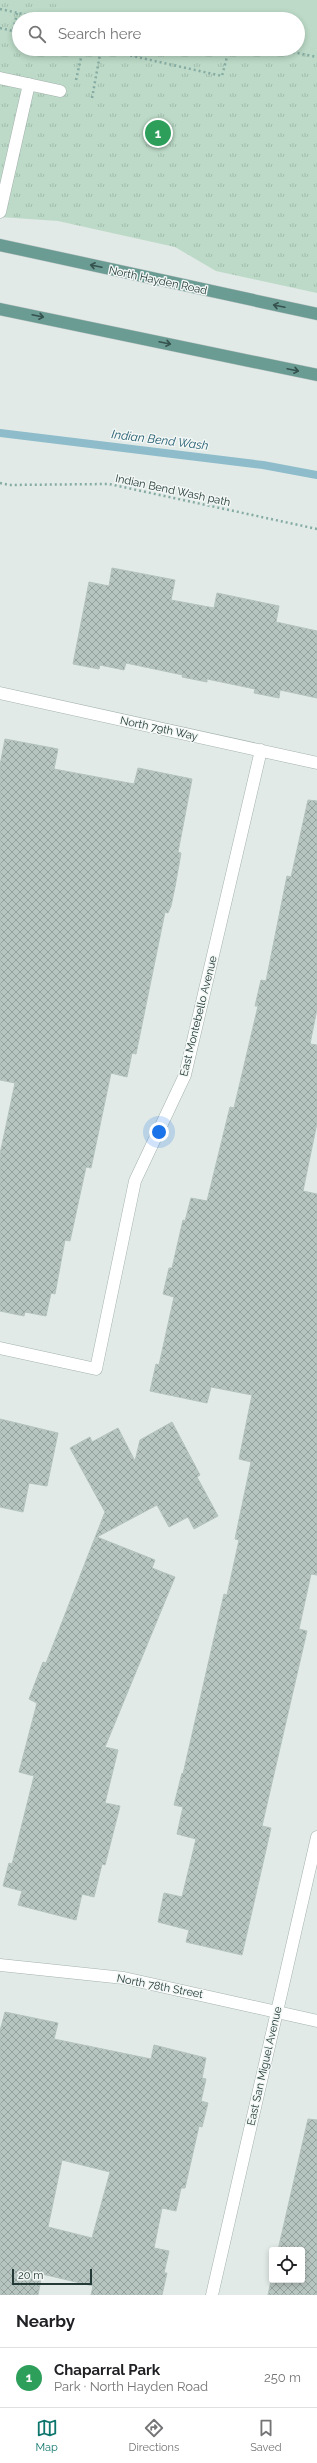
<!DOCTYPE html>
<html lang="en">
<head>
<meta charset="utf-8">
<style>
  body { margin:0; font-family:Raleway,sans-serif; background:#f6f6f6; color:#202124 }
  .controls { position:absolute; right:12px; bottom:12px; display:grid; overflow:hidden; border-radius:4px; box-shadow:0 2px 6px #0003 }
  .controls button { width:36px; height:36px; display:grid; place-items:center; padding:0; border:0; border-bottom:1px solid #e0e0e0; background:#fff; color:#202124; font:20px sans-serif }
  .scale { position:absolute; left:12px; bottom:10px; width:80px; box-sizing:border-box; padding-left:4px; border:2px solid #233a36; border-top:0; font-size:11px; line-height:14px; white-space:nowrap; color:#233a36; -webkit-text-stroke:3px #f2f7f5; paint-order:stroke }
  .you { position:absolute; left:159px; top:1132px; width:14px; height:14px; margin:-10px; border:3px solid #fff; border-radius:50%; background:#1a73e8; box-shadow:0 0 0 6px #1a73e833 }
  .badge { display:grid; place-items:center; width:26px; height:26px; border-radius:50%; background:#0f766e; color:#fff; font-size:13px; font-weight:700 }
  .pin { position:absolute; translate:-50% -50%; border:2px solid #fff; box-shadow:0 1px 4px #0006 }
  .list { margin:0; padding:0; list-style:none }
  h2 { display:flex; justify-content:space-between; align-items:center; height:52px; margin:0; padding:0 16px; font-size:17px }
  h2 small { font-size:13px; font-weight:400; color:#757577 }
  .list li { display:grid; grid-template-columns:26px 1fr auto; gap:12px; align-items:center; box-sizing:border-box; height:60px; padding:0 16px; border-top:1px solid #e0e0e0 }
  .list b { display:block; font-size:15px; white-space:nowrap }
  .list p { margin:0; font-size:13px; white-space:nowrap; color:#757577 }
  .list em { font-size:13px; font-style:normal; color:#757577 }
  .icon { flex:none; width:22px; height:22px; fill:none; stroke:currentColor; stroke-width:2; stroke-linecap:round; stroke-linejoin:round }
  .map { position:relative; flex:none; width:317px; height:2295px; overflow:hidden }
  .search { position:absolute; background:#fff; box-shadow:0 2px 6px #0003; left:12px; right:12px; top:12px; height:44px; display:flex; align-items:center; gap:10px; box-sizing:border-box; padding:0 14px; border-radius:22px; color:#757577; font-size:15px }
  .sheet { height:112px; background:#fff }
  nav { display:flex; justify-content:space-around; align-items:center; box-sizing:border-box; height:56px; border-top:1px solid #e0e0e0; background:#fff; font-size:11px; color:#757577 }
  nav a { display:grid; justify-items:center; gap:2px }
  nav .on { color:#0f766e }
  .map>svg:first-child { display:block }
</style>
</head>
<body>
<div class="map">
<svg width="317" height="2295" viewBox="0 0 317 2295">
  <defs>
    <pattern id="park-tufts" width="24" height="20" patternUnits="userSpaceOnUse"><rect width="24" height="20" fill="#bcdac7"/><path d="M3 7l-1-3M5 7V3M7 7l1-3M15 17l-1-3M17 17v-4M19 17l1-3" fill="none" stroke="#a1bcac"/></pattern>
    <pattern id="building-cross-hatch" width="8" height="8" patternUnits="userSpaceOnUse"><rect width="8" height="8" fill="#b7c5c0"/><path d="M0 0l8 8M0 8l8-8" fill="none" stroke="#94a19d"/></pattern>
  </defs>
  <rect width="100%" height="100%" fill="#e1eae7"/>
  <path fill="url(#park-tufts)" fill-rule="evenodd" d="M0,0H317V293L216,271L175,247L58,221L0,217ZM19,19H298V49H19Z"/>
  <path fill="#bcdac7" d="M36,0H317V49L298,45V19H126Z"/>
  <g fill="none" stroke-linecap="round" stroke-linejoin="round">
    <path stroke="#8ebccb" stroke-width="8" d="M0,433L263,465L317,475"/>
  </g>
  <path fill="url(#building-cross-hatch)" stroke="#b4c3bf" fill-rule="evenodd" d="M112,568L175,580L171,600L214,608L217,593L279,606L276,622L317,631V698L280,690L279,698L254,693L255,689L207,679V682L182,677L183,675L126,663L124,670L100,665L99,669L73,664L89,582L109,586Z
    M5,739L58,749L54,769L134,784L138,768L192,779L178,852L181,853L175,887L171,906L168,913L165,912L136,1054L132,1053L127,1077L111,1073L91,1168L86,1167L70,1241L65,1240L55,1294L51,1293L46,1316L25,1312L24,1316L0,1311V1154L15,1083L0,1080V765Z
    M308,800L317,801V1009L310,1044L317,1045V1123L303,1191L317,1194V1575L311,1574L299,1629L307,1631L262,1826L271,1828L242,1955L186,1942L189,1930L158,1922L164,1893L182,1897L196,1839L177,1834L183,1807L174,1805L182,1773L183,1774L224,1594L227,1595L239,1540L235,1539L251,1462L239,1459L252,1395L211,1387L207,1403L150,1391L156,1364L159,1365L174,1297L163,1294L169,1268H172L183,1220L185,1221L191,1198L207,1201L230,1107L234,1108L258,1006H255L261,980L266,981L287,876L291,877Z
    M0,1419L58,1433L47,1486L29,1483L23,1512L0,1507Z
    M172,1422L200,1475L197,1477L218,1516L194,1529L188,1517L169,1527L157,1505L97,1537L155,1560L152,1568L175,1577L105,1747L118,1750L105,1803L120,1806L105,1865L102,1864L94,1897L82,1894L76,1920L18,1905L22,1891L3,1886L9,1863L12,1864L34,1776L19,1772L37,1703L29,1699L43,1662L46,1663L105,1512L70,1448L90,1437L92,1442L118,1428L135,1461L140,1440Z
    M5,2012L58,2023L54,2039L151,2059L154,2045L206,2058L202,2078L206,2079L201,2101L208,2103L202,2127L199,2126L185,2188H181L176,2211L162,2208L154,2248L169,2251L164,2273H167L162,2295H91L93,2286L42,2274L38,2295H0V2031ZM62,2160L110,2172L92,2238L48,2227Z
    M308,2119L317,2120V2295H268L272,2276V2280H302V2250H278Z"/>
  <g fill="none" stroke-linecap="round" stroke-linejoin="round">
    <defs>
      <path id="minor" d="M0,78L60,91
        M0,212L29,84
        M0,693L317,763
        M0,1348L96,1369L135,1181L185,1075L261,750
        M0,1965L124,1978L317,2021
        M212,2295L317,1837"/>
      <path id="major" d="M0,245L317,314
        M0,309L317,375"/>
    </defs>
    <use href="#minor" stroke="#a4b2ae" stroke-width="13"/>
    <use href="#major" stroke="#bdc4c3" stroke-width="13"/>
    <path stroke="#85aba3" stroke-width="2.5" stroke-dasharray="2 3" stroke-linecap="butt" d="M0,9L46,19
      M0,28L13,31L17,13
      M101,49L222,76L229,49
      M278,49L317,57
      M76,80L83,49
      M92,98L101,49
      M0,483L9,485L109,484L317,529"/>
    <use href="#minor" stroke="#fff" stroke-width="12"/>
    <use href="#major" stroke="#6a9c94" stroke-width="12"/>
  </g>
  <defs><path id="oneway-shaft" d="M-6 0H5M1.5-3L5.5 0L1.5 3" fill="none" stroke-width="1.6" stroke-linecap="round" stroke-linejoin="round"/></defs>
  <g stroke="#35524e">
    <use href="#oneway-shaft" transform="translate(96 266) rotate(-168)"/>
    <use href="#oneway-shaft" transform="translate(279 306) rotate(-168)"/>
    <use href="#oneway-shaft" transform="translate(38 316) rotate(12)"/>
    <use href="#oneway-shaft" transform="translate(165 343) rotate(12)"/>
    <use href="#oneway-shaft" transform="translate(293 370) rotate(12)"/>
  </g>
  <g text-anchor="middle" stroke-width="3" stroke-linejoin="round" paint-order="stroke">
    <g font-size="11" fill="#233a36" stroke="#f2f7f5">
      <text transform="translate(158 280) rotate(12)" y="4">North Hayden Road</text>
      <text transform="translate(173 490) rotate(12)" y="4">Indian Bend Wash path</text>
      <text transform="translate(159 728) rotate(12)" y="4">North 79th Way</text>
      <text transform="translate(198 1016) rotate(-76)" y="4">East Montebello Avenue</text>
      <text transform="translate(160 1986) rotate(11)" y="4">North 78th Street</text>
      <text transform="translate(264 2066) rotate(-77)" y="4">East San Miguel Avenue</text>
    </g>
    <g font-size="12" font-style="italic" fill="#235c70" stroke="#f2f7f5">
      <text transform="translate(160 440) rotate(7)" y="4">Indian Bend Wash</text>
    </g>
  </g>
</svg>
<div class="controls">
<button><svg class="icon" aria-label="locate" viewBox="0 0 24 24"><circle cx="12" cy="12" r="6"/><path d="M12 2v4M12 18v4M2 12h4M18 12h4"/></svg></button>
</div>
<div class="scale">20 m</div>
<div class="you"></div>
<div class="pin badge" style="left:158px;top:133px;background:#2e9e5b">1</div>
<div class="search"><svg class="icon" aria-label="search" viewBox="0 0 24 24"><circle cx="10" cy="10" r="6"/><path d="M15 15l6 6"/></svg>Search here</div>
</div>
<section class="sheet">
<h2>Nearby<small></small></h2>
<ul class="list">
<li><span class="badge" style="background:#2e9e5b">1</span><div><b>Chaparral Park</b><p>Park · North Hayden Road</p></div><em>250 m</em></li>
</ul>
</section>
<nav>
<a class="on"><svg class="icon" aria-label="map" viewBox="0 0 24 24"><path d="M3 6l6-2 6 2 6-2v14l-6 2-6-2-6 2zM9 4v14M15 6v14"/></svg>Map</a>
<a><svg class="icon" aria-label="directions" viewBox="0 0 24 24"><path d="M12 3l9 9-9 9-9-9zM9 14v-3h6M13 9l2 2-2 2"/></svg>Directions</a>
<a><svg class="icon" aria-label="saved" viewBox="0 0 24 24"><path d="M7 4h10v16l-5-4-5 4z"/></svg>Saved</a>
</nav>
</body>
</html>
